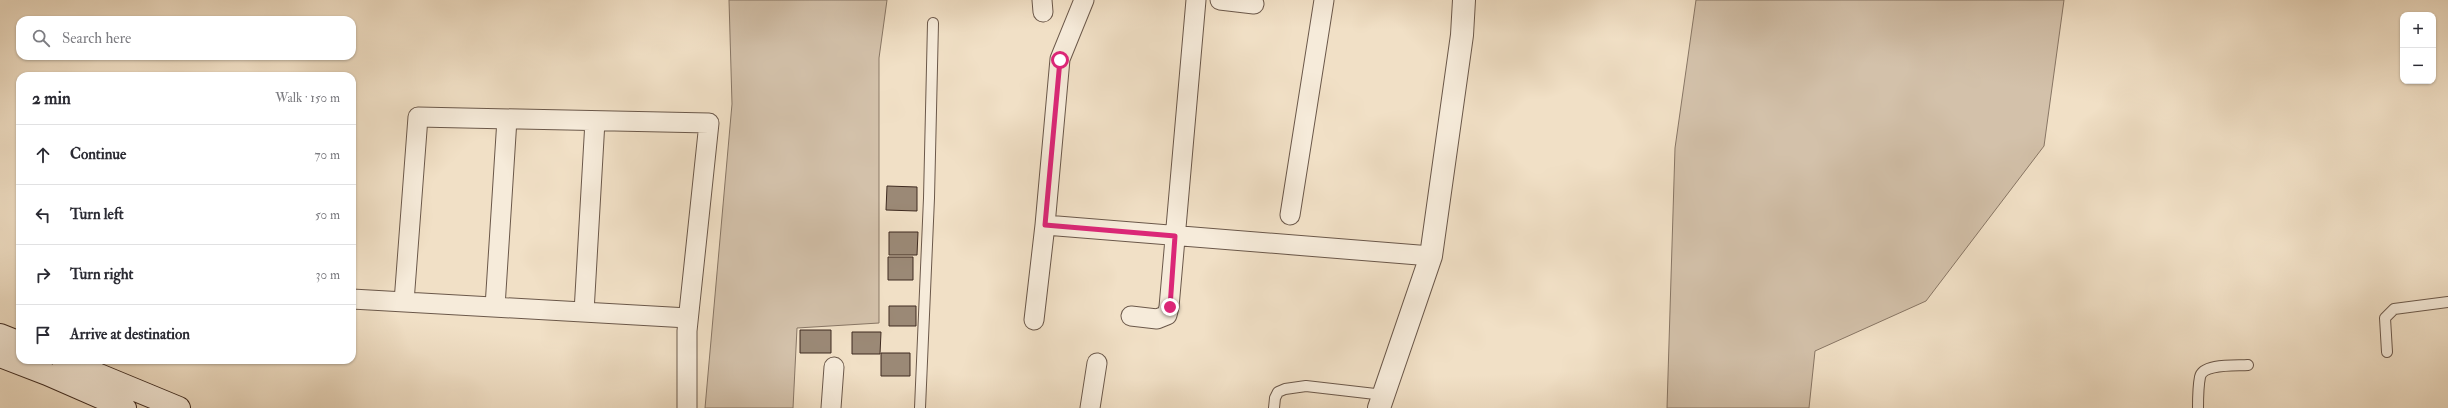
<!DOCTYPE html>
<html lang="en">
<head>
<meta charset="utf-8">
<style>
  body { margin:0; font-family:"IM FELL Double Pica",serif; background:#f7f7f7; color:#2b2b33 }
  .controls { position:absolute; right:12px; top:12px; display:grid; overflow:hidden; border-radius:8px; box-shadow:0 1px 3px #0004 }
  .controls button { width:36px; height:36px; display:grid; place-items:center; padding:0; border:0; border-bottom:1px solid #e1e1e2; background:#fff; color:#2b2b33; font:20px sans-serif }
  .stop { position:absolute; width:12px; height:12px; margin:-9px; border:3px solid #db2777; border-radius:50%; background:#fff }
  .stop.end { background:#db2777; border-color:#fff; box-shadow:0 1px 4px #0008 }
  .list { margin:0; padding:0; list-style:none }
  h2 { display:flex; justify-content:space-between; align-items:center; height:52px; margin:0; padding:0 16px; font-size:17px }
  h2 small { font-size:13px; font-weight:400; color:#7c7c81 }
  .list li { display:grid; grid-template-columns:26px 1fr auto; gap:12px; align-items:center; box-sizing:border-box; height:60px; padding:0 16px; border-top:1px solid #e1e1e2 }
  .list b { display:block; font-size:15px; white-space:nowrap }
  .list em { font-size:13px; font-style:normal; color:#7c7c81 }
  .icon { flex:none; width:22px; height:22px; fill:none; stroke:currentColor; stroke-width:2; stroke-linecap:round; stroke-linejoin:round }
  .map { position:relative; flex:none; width:2448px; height:408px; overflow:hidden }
  .search { position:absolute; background:#fff; box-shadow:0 1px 3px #0004; left:16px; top:16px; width:340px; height:44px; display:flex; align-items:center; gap:10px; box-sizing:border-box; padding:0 14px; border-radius:12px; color:#7c7c81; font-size:15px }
  .panel { position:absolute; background:#fff; box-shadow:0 1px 3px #0004; left:16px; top:72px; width:340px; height:292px; border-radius:12px }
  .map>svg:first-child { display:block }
</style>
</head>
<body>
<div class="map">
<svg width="2448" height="408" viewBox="0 0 2448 408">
  <rect width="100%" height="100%" fill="#f1e0c6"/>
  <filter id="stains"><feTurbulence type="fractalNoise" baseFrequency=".005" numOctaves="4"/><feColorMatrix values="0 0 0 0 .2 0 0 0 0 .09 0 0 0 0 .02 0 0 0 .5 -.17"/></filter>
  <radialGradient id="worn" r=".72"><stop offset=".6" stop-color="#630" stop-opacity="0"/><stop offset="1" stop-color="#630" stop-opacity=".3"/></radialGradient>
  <path fill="#d3c1aa" stroke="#887665" d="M729,0H887L879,58V323L797,328L793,408H705L732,104Z
    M1696,0H2064L2044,146L1926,301L1815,351L1809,408H1667L1675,148Z"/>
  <path fill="#9b8976" stroke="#3e2a20" d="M887,186L917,187V211L886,210Z
    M889,232H918L917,255H889Z
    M888,257H913V280H888Z
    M889,306H916V326H889Z
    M800,330H831V353H800Z
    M852,332H881L880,354H852Z
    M881,353H910V376H881Z"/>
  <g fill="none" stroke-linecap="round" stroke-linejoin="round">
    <defs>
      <path id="service" d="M2387,352L2385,318L2394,309L2448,302
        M920,408L929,198L933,23
        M1274,408L1275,398L1278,392L1285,389L1306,386L1384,395
        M2198,408C2198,398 2198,387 2200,377C2203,363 2237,366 2248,365"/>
      <path id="minor" d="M1042,0L1043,12
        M1220,0L1254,4
        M1290,215L1324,0
        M1045,225L1431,256
        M352,299L688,318
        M404,302L418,117L709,123L687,331V408
        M495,307L507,119
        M584,312L595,121
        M1131,316L1157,319L1167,315L1169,307L1196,0
        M1034,320L1045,225L1060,59L1084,0
        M831,408L834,367
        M1090,408L1097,363"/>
      <path id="tertiary" d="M1379,408L1431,256L1462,35L1464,0"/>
      <path id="secondary" d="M0,335L20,343
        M0,356L47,374L125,408
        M63,360L179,408"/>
    </defs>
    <use href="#service" stroke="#6b584a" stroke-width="12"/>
    <use href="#minor" stroke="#6b584a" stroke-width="21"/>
    <use href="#tertiary" stroke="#6b584a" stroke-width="24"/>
    <use href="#secondary" stroke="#3e2a20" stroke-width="24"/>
    <use href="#service" stroke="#f6ebda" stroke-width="10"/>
    <use href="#minor" stroke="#f6ebda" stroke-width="19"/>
    <use href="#tertiary" stroke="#f6ebda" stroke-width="22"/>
    <use href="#secondary" stroke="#f6ebda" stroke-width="22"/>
  </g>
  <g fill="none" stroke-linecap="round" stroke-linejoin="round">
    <path stroke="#db2777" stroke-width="5" d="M1060,60L1045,225L1175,236L1170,307"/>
  </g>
  <rect width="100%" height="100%" filter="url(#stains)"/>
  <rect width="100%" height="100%" fill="url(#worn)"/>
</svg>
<div class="controls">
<button>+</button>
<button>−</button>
</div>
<div class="stop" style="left:1060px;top:60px"></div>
<div class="stop end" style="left:1170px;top:307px"></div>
<div class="search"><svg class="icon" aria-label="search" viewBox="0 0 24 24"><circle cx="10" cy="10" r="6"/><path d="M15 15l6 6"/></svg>Search here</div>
<section class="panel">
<h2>2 min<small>Walk · 150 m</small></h2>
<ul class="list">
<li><svg class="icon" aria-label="ahead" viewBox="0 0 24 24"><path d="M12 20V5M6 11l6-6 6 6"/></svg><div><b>Continue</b></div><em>70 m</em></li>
<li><svg class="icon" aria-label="left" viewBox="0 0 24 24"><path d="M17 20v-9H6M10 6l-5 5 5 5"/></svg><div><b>Turn left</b></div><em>50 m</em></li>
<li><svg class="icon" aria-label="right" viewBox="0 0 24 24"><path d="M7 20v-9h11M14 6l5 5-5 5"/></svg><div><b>Turn right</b></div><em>30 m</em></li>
<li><svg class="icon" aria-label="arrive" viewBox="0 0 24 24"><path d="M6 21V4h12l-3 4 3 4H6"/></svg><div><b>Arrive at destination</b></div></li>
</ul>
</section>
</div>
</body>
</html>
